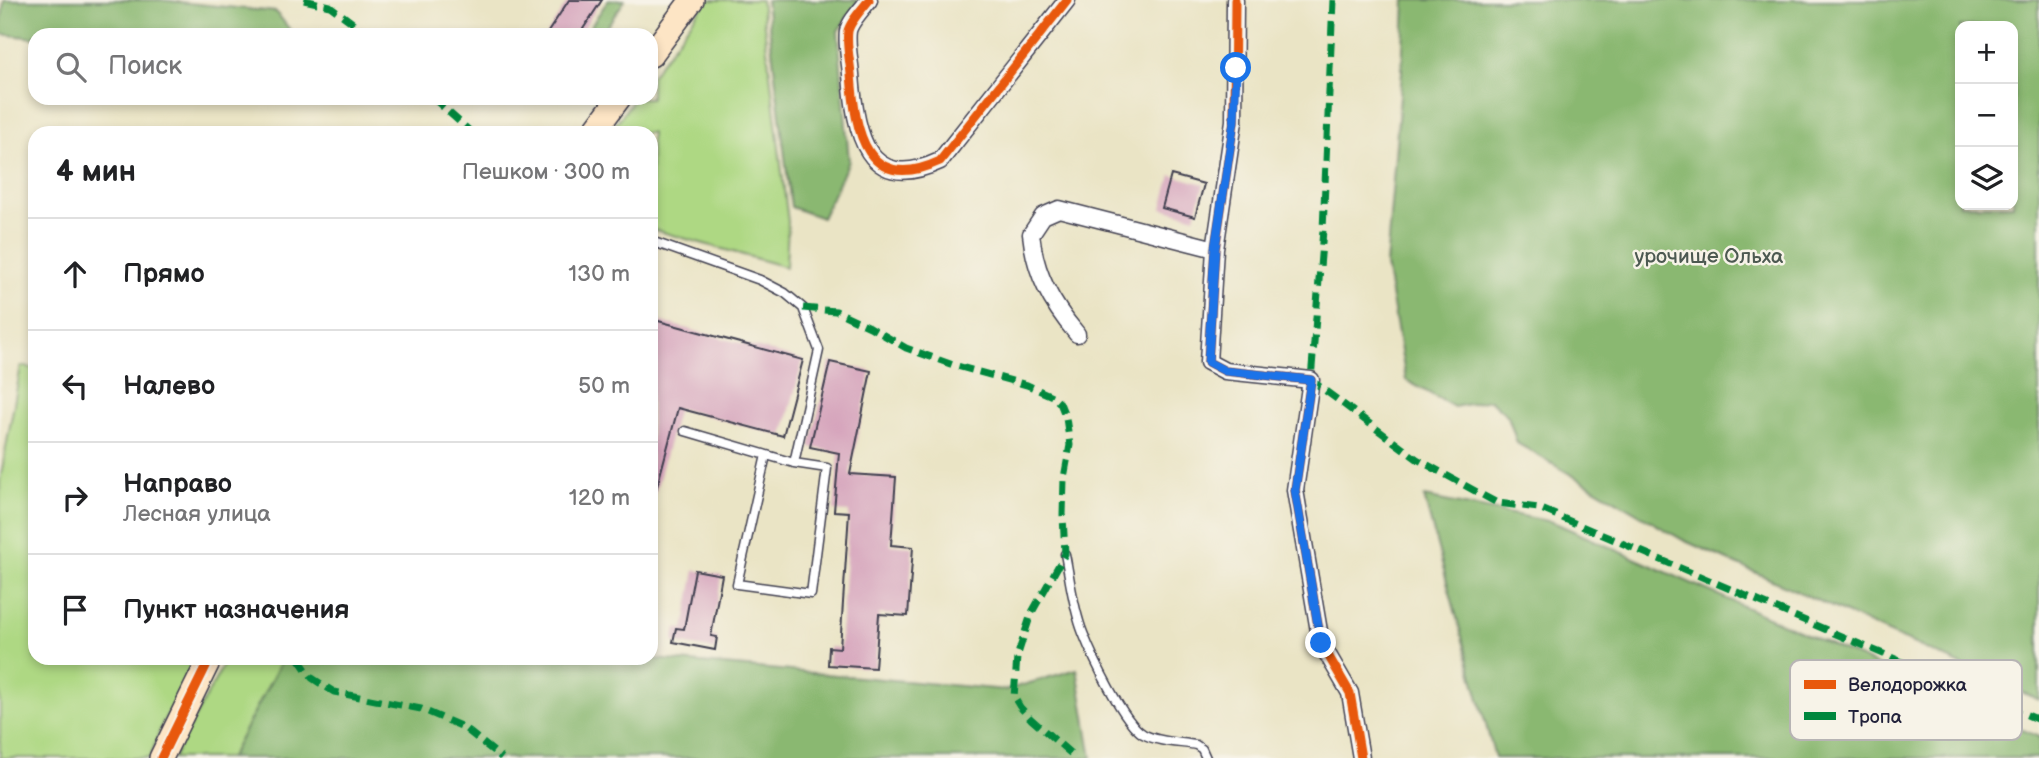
<!DOCTYPE html>
<html lang="ru">
<head>
<meta charset="utf-8">
<style>
  body { margin:0; font-family:"Balsamiq Sans",sans-serif; background:#f6f6f6; color:#202124 }
  .controls { position:absolute; right:21px; top:21px; display:grid; overflow:hidden; border-radius:14px; box-shadow:0 4px 10px #0003 }
  .controls button { width:63px; height:63px; display:grid; place-items:center; padding:0; border:0; border-bottom:2px solid #e0e0e0; background:#fff; color:#202124; font:35px sans-serif }
  .stop { position:absolute; width:21px; height:21px; margin:-16px; border:5px solid #1a73e8; border-radius:50%; background:#fff }
  .stop.end { background:#1a73e8; border-color:#fff; box-shadow:0 2px 7px #0008 }
  .list { margin:0; padding:0; list-style:none }
  h2 { display:flex; justify-content:space-between; align-items:center; height:91px; margin:0; padding:0 28px; font-size:30px }
  h2 small { font-size:23px; font-weight:400; color:#757577 }
  .list li { display:grid; grid-template-columns:46px 1fr auto; gap:21px; align-items:center; box-sizing:border-box; height:112px; padding:0 28px; border-top:2px solid #e0e0e0 }
  .list b { display:block; font-size:26px; white-space:nowrap }
  .list p { margin:0; font-size:23px; white-space:nowrap; color:#757577 }
  .list em { font-size:23px; font-style:normal; color:#757577 }
  .icon { flex:none; width:38px; height:38px; fill:none; stroke:currentColor; stroke-width:2; stroke-linecap:round; stroke-linejoin:round }
  .map { position:relative; flex:none; width:2039px; height:758px; overflow:hidden }
  .search { position:absolute; background:#fff; box-shadow:0 4px 10px #0003; left:28px; top:28px; width:630px; height:77px; display:flex; align-items:center; gap:18px; box-sizing:border-box; padding:0 24px; border-radius:21px; color:#757577; font-size:26px }
  .panel { position:absolute; background:#fff; box-shadow:0 4px 10px #0003; left:28px; top:126px; width:630px; height:539px; border-radius:21px }
  .map>svg:first-child { display:block }
</style>
</head>
<body>
<div class="map">
<svg width="2039" height="758" viewBox="0 0 2039 758">
  <rect width="100%" height="100%" fill="#f7f3e8"/>
  <filter id="ink" filterUnits="userSpaceOnUse"><feTurbulence type="fractalNoise" baseFrequency=".0143" numOctaves="2"/><feDisplacementMap in="SourceGraphic" scale="14" xChannelSelector="R" yChannelSelector="G"/><feConvolveMatrix kernelMatrix="1 2 1 2 8 2 1 2 1" color-interpolation-filters="sRGB"/></filter>
  <filter id="wash" filterUnits="userSpaceOnUse"><feTurbulence type="fractalNoise" baseFrequency=".00686" numOctaves="4" result="noise"/><feDisplacementMap in="SourceGraphic" scale="28" xChannelSelector="R" yChannelSelector="G"/><feGaussianBlur stdDeviation="1.57" result="paint"/><feColorMatrix in="noise" values="0 0 0 0 0 0 0 0 0 0 0 0 0 0 0 0 0 1.4 0 .05"/><feComposite in="paint" operator="in"/></filter>
  <g filter="url(#wash)">
    <rect width="100%" height="100%" fill="#eae4c5"/>
    <path fill="#aed883" stroke="#687d5f" stroke-width="2" d="M707,0H761L788,222L786,267L651,229V133H609L635,98H651V76Z
      M21,366L35,369V658H200L163,722L150,758H0V480Z
      M227,658H283L230,758H173Z"/>
    <path fill="#8ab871" stroke="#566d56" stroke-width="2" fill-rule="evenodd" d="M4,0H160L276,12L294,35H35V38L0,34Z
      M608,0H625L601,35H585Z
      M766,0H859L838,31L849,161L822,218L791,207Z
      M1405,0H2039V700L1683,540L1517,443L1508,416L1490,400L1454,407L1406,380L1386,265L1402,71ZM1960,26H2013V205H1960Z
      M1424,497L1553,522L2039,737V758H1495Z
      M283,658H644L1006,690L1077,669L1092,758H230Z"/>
    <g id="blocks">
      <path fill="#d6a4bc" d="M569,0H602L579,35H546Z
        M1171,175L1204,184L1195,217L1162,208Z
        M651,319L803,360L783,436L678,408L655,494L651,493Z
        M830,362L871,371L850,474L896,477L891,545L913,547L908,616L879,614L875,668L828,665L829,647L840,648L849,512L834,511L839,453L810,447Z
        M695,570L722,575L711,636L717,637L715,650L673,642L676,628L684,629Z"/>
    </g>
  </g>
  <g filter="url(#ink)">
    <use href="#blocks" fill-opacity="0" stroke="#403f50" stroke-width="2"/>
    <g fill="none" stroke-linecap="round" stroke-linejoin="round">
      <defs>
        <path id="lane" d="M651,241L760,280L785,293L803,308L819,350L794,463L685,431
          M766,455L737,584L811,594L827,468L794,463
          M1065,554C1070,579 1073,608 1083,633C1092,656 1123,722 1143,734C1158,742 1179,742 1196,745L1202,749L1206,758"/>
        <path id="street" d="M869,0C863,8 850,21 848,31C846,44 850,61 851,74C855,132 866,195 940,161L1067,0
          M1235,0L1234,121L1215,249L1208,362L1225,371L1311,380L1295,490L1321,643L1350,693L1361,758
          M1077,334C1051,303 1035,274 1031,234L1043,216L1059,209L1215,249"/>
        <path id="secondary" d="M651,55L692,0
          M593,133L619,98
          M161,758L210,658"/>
      </defs>
      <use href="#lane" stroke="#403f50" stroke-width="11"/>
      <use href="#street" stroke="#403f50" stroke-width="19"/>
      <use href="#secondary" stroke="#403f50" stroke-width="26"/>
      <use href="#lane" stroke="#fff" stroke-width="8"/>
      <use href="#street" stroke="#fff" stroke-width="16"/>
      <use href="#secondary" stroke="#fde5c5" stroke-width="23"/>
      <path stroke="#00873e" stroke-width="7" stroke-dasharray="14 7" stroke-linecap="butt" d="M304,0L330,6L369,35
        M1333,0L1323,230L1311,380L1417,459L1497,503L1539,508L2039,720
        M433,98L472,133
        M803,308L836,311L870,327L906,348L953,365L1027,385L1052,396L1060,403L1066,418L1070,445L1064,478L1063,516L1065,554L1031,614L1017,657L1014,697L1020,707L1031,719L1076,758
        M298,658L312,678L334,692L421,709L463,727L502,758"/>
      <defs>
        <path id="cycleway" d="M869,0C863,8 850,21 848,31C846,44 850,61 851,74C855,132 866,195 940,161L1067,0
          M1235,0L1234,121L1215,249L1208,362L1225,371L1311,380L1295,490L1321,643L1350,693L1361,758
          M161,758L210,658"/>
      </defs>
      <use href="#cycleway" stroke="#f7f3e8" stroke-width="13"/>
      <use href="#cycleway" stroke="#e8590c" stroke-width="9"/>
    </g>
  </g>
  <g fill="none" stroke-linecap="round" stroke-linejoin="round" filter="url(#ink)">
    <path stroke="#1a73e8" stroke-width="9" d="M1236,68L1234,121L1215,248L1208,362L1225,371L1311,380L1295,490L1321,643"/>
  </g>
  <g text-anchor="middle" stroke-width="5" stroke-linejoin="round" paint-order="stroke">
    <g font-size="21" fill="#4c5951" stroke="#f7f3e8">
      <text x="1709" y="263">урочище Ольха</text>
    </g>
  </g>
  <rect x="1790" y="660" width="232" height="80" rx="10" fill="#f7f3e8" stroke="#b7b4b4" stroke-width="2"/>
  <rect x="1804" y="680" width="32" height="9" fill="#e8590c"/>
  <rect x="1804" y="712" width="32" height="8" fill="#00873e"/>
  <g font-size="19" fill="#22223b">
    <text x="1848" y="691">Велодорожка</text>
    <text x="1848" y="723">Тропа</text>
  </g>
</svg>
<div class="controls">
<button>+</button>
<button>−</button>
<button><svg class="icon" aria-label="layers" viewBox="0 0 24 24"><path d="M12 4l9 5-9 5-9-5zM3 14l9 5 9-5"/></svg></button>
</div>
<div class="stop" style="left:1236px;top:68px"></div>
<div class="stop end" style="left:1321px;top:643px"></div>
<div class="search"><svg class="icon" aria-label="search" viewBox="0 0 24 24"><circle cx="10" cy="10" r="6"/><path d="M15 15l6 6"/></svg>Поиск</div>
<section class="panel">
<h2>4 мин<small>Пешком · 300 m</small></h2>
<ul class="list">
<li><svg class="icon" aria-label="ahead" viewBox="0 0 24 24"><path d="M12 20V5M6 11l6-6 6 6"/></svg><div><b>Прямо</b></div><em>130 m</em></li>
<li><svg class="icon" aria-label="left" viewBox="0 0 24 24"><path d="M17 20v-9H6M10 6l-5 5 5 5"/></svg><div><b>Налево</b></div><em>50 m</em></li>
<li><svg class="icon" aria-label="right" viewBox="0 0 24 24"><path d="M7 20v-9h11M14 6l5 5-5 5"/></svg><div><b>Направо</b><p>Лесная улица</p></div><em>120 m</em></li>
<li><svg class="icon" aria-label="arrive" viewBox="0 0 24 24"><path d="M6 21V4h12l-3 4 3 4H6"/></svg><div><b>Пункт назначения</b></div></li>
</ul>
</section>
</div>
</body>
</html>
